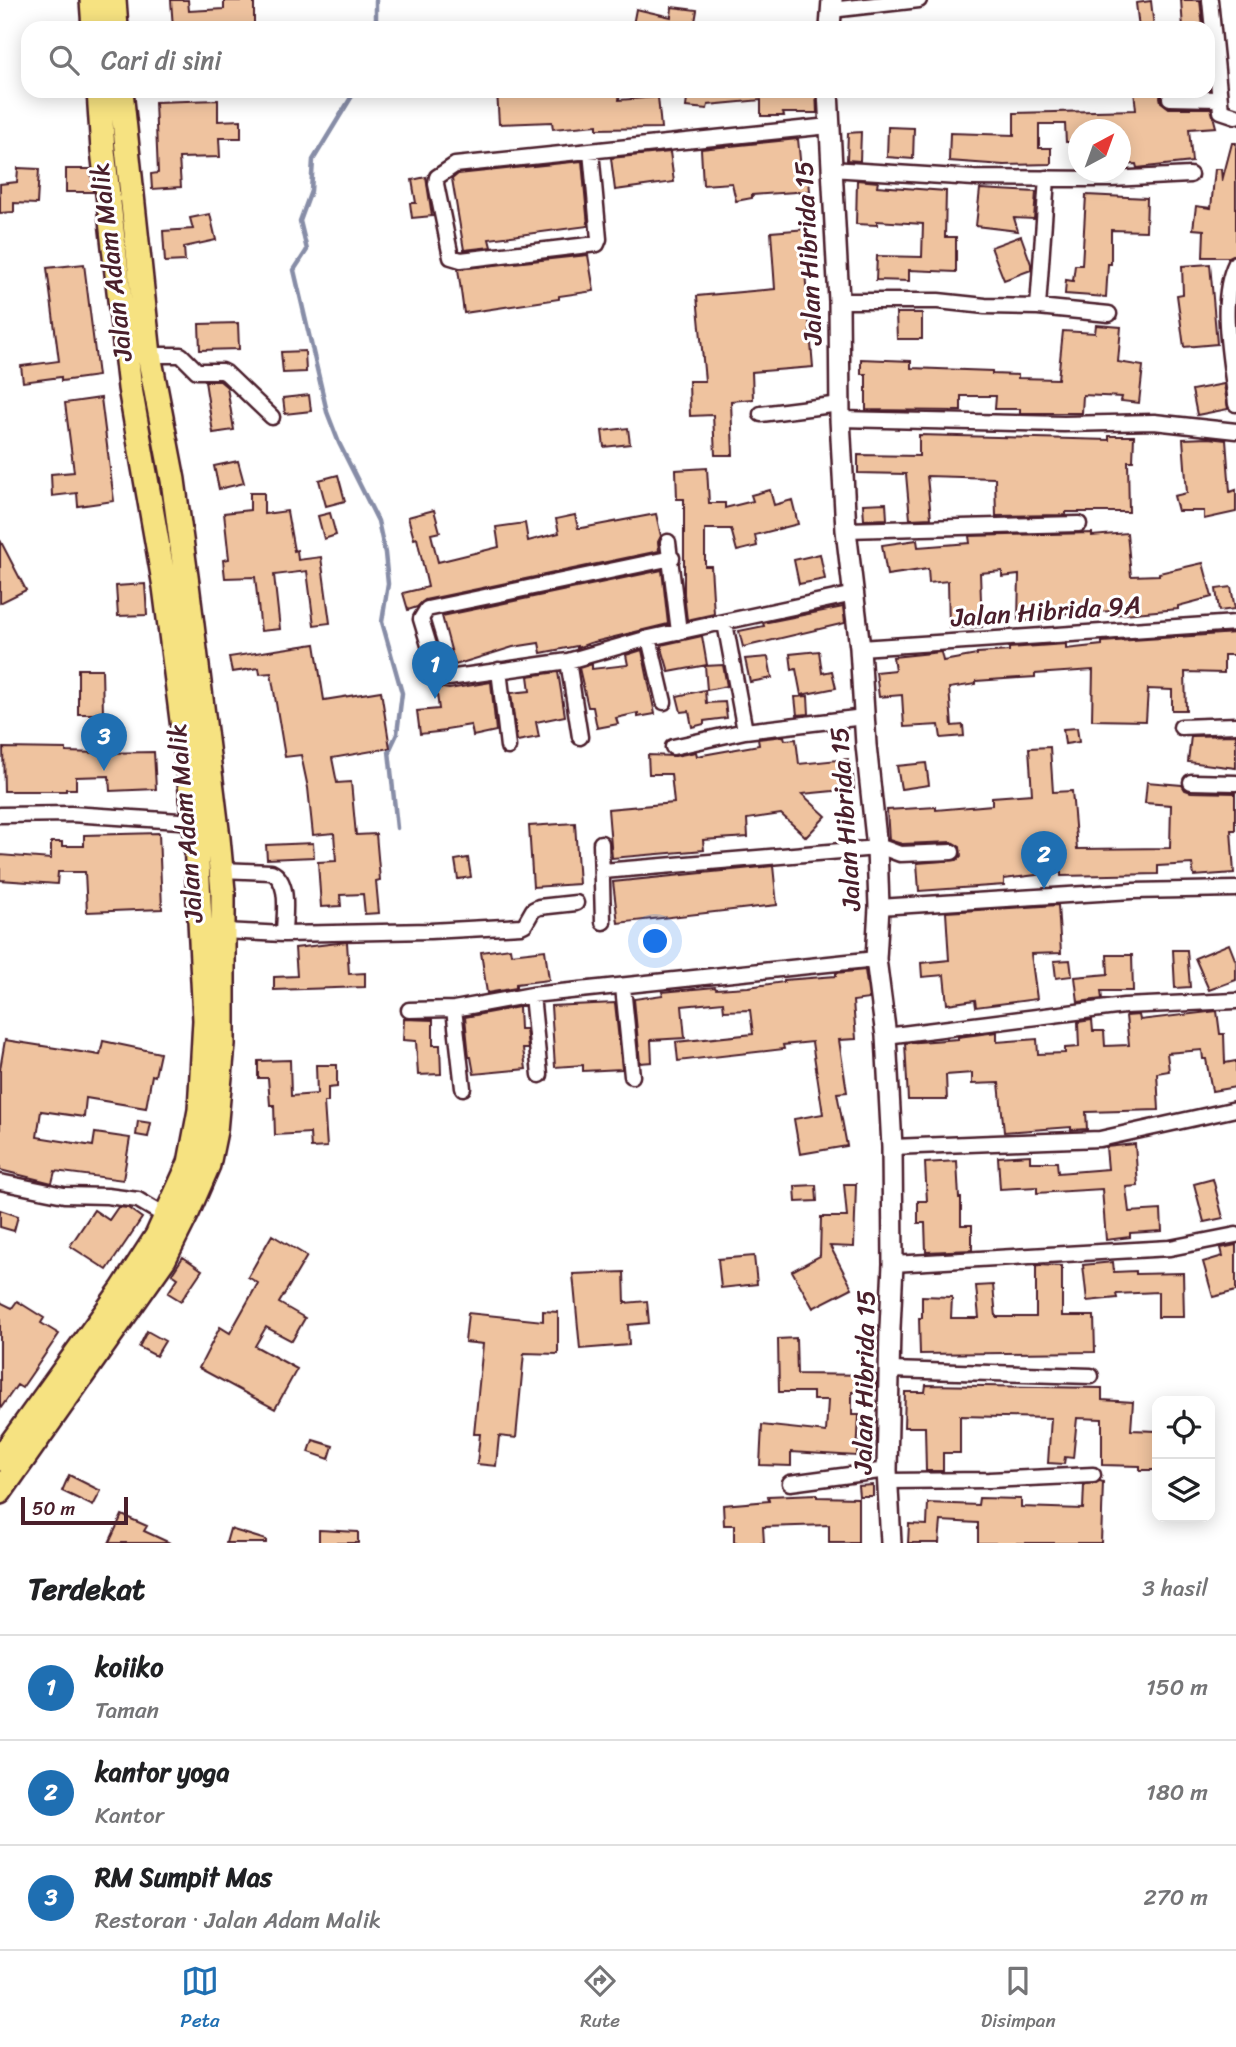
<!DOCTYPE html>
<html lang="id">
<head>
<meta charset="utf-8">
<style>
  body { margin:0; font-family:Sriracha,sans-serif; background:#f6f6f6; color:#202124 }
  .controls { position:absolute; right:21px; bottom:21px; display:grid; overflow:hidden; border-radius:14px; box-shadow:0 4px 18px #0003 }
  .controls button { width:63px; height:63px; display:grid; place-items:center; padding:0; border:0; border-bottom:2px solid #e0e0e0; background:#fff; color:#202124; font:35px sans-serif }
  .compass { position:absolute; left:1068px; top:119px; width:63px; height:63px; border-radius:50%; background:#fff; box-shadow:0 4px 18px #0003; rotate:41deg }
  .scale { position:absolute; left:21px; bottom:18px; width:107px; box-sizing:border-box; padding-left:7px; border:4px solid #4a1f2b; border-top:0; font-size:19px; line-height:24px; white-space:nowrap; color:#4a1f2b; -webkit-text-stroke:5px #fff; paint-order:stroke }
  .you { position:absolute; left:656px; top:942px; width:24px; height:24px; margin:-18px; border:5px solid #fff; border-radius:50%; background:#1a73e8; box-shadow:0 0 0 10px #1a73e833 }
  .badge { display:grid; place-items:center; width:46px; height:46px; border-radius:50%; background:#1f6fb2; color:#fff; font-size:23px; font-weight:700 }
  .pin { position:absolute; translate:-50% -58px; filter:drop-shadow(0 2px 4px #0008) }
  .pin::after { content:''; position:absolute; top:37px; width:24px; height:21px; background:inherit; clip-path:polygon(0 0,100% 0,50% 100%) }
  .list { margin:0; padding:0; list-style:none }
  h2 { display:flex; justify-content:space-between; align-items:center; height:91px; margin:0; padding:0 28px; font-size:30px }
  h2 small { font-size:23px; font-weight:400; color:#757577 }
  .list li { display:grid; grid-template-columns:46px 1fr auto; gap:21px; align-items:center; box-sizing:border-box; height:105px; padding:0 28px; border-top:2px solid #e0e0e0 }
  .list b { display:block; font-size:26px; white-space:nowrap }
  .list p { margin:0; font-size:23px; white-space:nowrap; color:#757577 }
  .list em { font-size:23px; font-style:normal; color:#757577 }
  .icon { flex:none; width:38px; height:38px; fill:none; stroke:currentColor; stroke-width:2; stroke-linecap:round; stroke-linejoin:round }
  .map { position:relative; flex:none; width:1236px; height:1543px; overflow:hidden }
  .search { position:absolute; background:#fff; box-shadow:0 4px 18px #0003; left:21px; right:21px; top:21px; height:77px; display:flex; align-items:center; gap:18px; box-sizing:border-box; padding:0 24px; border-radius:21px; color:#757577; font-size:26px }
  .sheet { height:406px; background:#fff }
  nav { display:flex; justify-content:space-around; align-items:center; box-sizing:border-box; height:98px; border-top:2px solid #e0e0e0; background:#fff; font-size:19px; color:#757577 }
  nav a { display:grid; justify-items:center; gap:4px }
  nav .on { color:#1f6fb2 }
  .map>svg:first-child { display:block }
</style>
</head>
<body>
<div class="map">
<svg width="1236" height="1543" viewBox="0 0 1236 1543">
  <rect width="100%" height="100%" fill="#fff"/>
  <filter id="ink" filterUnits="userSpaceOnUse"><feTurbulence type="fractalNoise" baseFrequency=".0143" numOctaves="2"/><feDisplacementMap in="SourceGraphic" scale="14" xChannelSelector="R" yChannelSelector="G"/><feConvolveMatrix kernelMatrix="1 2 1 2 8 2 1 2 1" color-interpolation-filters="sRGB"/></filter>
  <g filter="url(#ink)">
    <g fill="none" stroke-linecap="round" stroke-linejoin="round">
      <path stroke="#878da7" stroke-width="4.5" d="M376,28V0
        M355,91L313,160L311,191L300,221L307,250L294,270L327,412L339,443L378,521L385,553L388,584L382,622L402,693L397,734L389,751L397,828"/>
    </g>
    <path fill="#efc39f" stroke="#4a1f2b" stroke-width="2" d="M171,0H188L189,11L224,9V1H254V28H173Z
      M1181,0H1200L1203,28H1183Z
      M1151,1L1154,28H1139L1136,3Z
      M672,7L697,10L695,22L700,23L699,28H647L633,25L636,9L671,17Z
      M497,91H620L619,100L658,97L661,128L597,129V125L553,129L552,122L499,124Z
      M688,91H816L817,113H783L784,116H761V100L708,105L707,109L686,107Z
      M1134,91H1164L1160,97L1161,102L1169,108H1211L1216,127L1189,129L1192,162L1137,168L1136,164L1121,165V130H1079V142H1066L1065,124H1039V148H1051V164L1004,165L949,161L950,133L1014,135V113L1136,110Z
      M218,100V121L241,120V138H219L220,157L179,158L181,187L152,189L151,174L158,173L155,102Z
      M888,127L914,128L913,159L887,157Z
      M861,132L860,161L847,160L848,133Z
      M798,139L801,169H808L810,191L752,195V198L736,201L732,183L703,185L701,149Z
      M1232,143H1236V254L1229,257H1203L1204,230L1193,229L1196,206L1211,208L1215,169H1221L1222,181Z
      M670,152L674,182L615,190L611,158Z
      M582,161L588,226L489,239L491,247L464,250L452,179L458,174Z
      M18,168L39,169L37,204L14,203V212L0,213V184L17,182Z
      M66,169H91L93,192H66Z
      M426,177L432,216L412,218L410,203H416L412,180Z
      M857,180L878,182L877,186L946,191L945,237H956V272L909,270V281L876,280L877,256L922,257L923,224L877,221V225L856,224Z
      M980,189L1036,192L1034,219L1014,218L1018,231L976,226Z
      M1086,195L1147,198L1146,231L1111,230V264H1108L1106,297L1065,294L1066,280L1073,281L1075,265H1082Z
      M210,214L216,240L184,247L185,261L165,262L163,231L193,229L190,218Z
      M807,229L810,272H805L813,367L752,372L753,399L731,401L733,455H715L713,415L690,416L689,381H705L697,296L775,289L771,232Z
      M1021,236L1031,264V270L1004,280L991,247Z
      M588,255L594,291L559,296V299L464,313L458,269Z
      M84,264L98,376L61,381V377L23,382L21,366L59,361L47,268Z
      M1210,264L1217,344L1184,347L1177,295L1183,294L1182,266Z
      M896,313H922V339H897Z
      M238,323L239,349L200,350L199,324Z
      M1096,325L1121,327L1118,362L1143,366L1139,403L1121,401L1122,397L1083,395L1082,413H1020V409H995L996,396H961V411L866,410V374H861V359L911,361V368L992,371V374L1018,375V378L1058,379L1063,331L1095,333Z
      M305,351L306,372L283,373L281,352Z
      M205,381H220L227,387L234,430L213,433Z
      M1224,384L1228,409L1197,415L1192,390Z
      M309,395L311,411L285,414L283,398Z
      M101,398L114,501L78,506L77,493L52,496L51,474L74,472L65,403Z
      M628,428L630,444L604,447L602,431Z
      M919,435L1109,440V436H1134L1133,461H1128L1129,512H1066V515L996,516L995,478L927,476L931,518L910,519L906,474L858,473V455L919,456Z
      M1208,438L1226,440L1230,492L1236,490V512L1204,519V511H1178L1174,496L1187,493L1183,439Z
      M238,461L244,483L219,489L214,466Z
      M707,468L709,503H725V508L753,501L751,495L770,490L774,505L792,500L798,524L755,535L757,546L737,551L731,529H705V566H711L714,614L687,620L684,594V499H677L676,470Z
      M338,475L345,501L326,506L319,480Z
      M250,493H264V514L287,511L294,551L297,550L298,560L321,557L330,623L314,625L307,571L274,575L280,629L261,631L255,577L225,578L223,560L229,559L224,513L250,510Z
      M886,503L887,519L864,520L863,504Z
      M434,510L440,532L431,534L438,562L499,547L496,527L525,523L528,541L559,533L556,519L575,515L578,528H582L656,514L661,536L658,542L659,551L425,600L417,607L408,610L403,593L428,587L417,538L414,539L408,517Z
      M330,513L336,535L324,539L318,516Z
      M1092,533V536L1127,533L1131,576L1159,575V573L1203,563L1212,597L1178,606V609L1113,615V611L1055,614V617L1045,618V621L1018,620L1019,575L1002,577V571L980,573L982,627L949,628L948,581L929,583L928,569L887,575L882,545L917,540L918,547L970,543L969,536Z
      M0,540L26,590L0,603Z
      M820,554L825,579L799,584L794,560Z
      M662,570L668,624L590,643L577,648V646L541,653L539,643L513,647L455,665L442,616Z
      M145,584L147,615L118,616L116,586Z
      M1231,587L1235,609L1219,611L1216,589Z
      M843,607L845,623L743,647L739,631L764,626L763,623Z
      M1236,633V655H1224V673L1185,672L1186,710H1172V690L1148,689L1146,721L1092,720L1093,670L1035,674V677L976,681V684L949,688L952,726L963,725L964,736L941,738L939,725L904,727L902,695L879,697L876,672L895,670L893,657L941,652L943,661L977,655V653L1009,651V648L1066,644V649L1102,645V642Z
      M702,636L707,665L669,672L661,645Z
      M315,644L324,700L381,691L390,748L332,758L337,783L351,782L356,835L376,834L380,880L376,881L379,913L365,914L363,894L340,895L341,906L321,907L318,862L336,861L334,833L313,835L308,788L301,755L285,757L271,673L260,674L259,668L232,672L229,657Z
      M642,650L655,714L638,717V713L616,718L618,724L597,728L593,707H588L579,668L592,664V669L628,665L626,655Z
      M819,651L822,673L832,671L836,688L801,695L796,669L792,670L790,654Z
      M768,657L772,678L750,682L745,659Z
      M723,665L727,686L707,690L705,666Z
      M78,669H102L103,714H78Z
      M558,672L565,716L536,722L539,737L517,741L511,693L530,691L528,676Z
      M491,682L496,731L473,736L471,725L446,729V731L420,734L417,711L439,709L436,687L449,689Z
      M705,690L706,703L725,702L727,718L704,721V724L692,727L689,711L681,712L677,696Z
      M808,696L809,714L797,715L795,697Z
      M1077,728L1079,742L1065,744L1063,729Z
      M1236,735V768L1188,762L1191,736Z
      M784,736L785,740L796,739L799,764L848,759L849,777L853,776L854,789L802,794L826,816L806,837L781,814L747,819L748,837L703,840L704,850L612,858L608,809L674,803L671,774H649L648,755L675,756L696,752L697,756L759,745L758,739Z
      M1050,747L1053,792L1072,791L1077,849L1170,848L1171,805L1145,803L1147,782L1182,785L1185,790L1191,792L1235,793V830H1231L1234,873L1194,876L1192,864L1158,866V874L1061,876V872L1004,879V885L919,891L917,863L957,860L961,856L960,847L952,842L902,844L889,840L887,810L936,807V810L992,805V797L1032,794L1029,748Z
      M3,748L66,749V752L99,753L154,752L156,789L110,791L109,776L76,777V789H66V791H4Z
      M926,763L929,785L901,789L897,766Z
      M575,823L579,884L533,887L529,826Z
      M159,833L162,909L87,912L85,872H58L57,884L0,880V855L51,859V842H62V846H84V835Z
      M313,843L314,857L267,859L266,845Z
      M468,858L471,877L458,879L455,860Z
      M773,866L777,905L618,923L613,882Z
      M1058,905L1061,953L1031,954L1037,999L976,1007L975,1000L947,1004L944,975L922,977L921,963L949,960L946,912Z
      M347,942L349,974L365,973V987L274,990V977L297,976L295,948Z
      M1229,944L1236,962V980L1209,990L1195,958Z
      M510,948L511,954L545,950L549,980L516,984V988L487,993L481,952Z
      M1173,950H1187L1190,987L1175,988Z
      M1107,955H1132L1133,991H1101L1102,999L1078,1002L1075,977L1108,974Z
      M1070,960L1072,976L1056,978L1054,961Z
      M865,970L869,999L853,1001L856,1039L839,1040L847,1092L837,1093L847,1146L800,1154L794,1119L823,1114L812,1042L783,1045L784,1049L678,1061L676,1042L753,1034L750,1010L724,1011L723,1002L682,1006L685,1038L651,1040L652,1062L640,1063L634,999L663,995L662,992L715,987L716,989L748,987L784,982V980L836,976V973Z
      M615,1003L622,1069L583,1071V1065L555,1067L551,1006Z
      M519,1007L520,1029H526L528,1049H523L526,1069L474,1074L471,1057H469L465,1017Z
      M1217,1011L1220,1034H1224L1225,1063L1236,1061V1087L1212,1091L1206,1059H1203L1202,1050L1167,1053L1169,1071L1157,1073L1159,1110L1086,1112L1087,1129L1071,1130V1127L1004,1132L999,1083L972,1084V1073L946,1075L947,1100H908L905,1043L958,1039V1037L997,1032V1042L1037,1039L1038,1054L1065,1053V1048L1079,1047L1078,1022L1092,1020L1093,1031H1104L1105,1046L1129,1045L1126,1016L1139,1015L1140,1020Z
      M404,1019L433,1020V1045H440L441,1074L418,1075L416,1041L403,1040Z
      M5,1040L100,1055L103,1041L160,1053L155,1076L152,1075L146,1108L86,1098L84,1117L41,1111L37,1137L93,1146L95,1133L130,1138L123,1180L55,1171L52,1183L0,1170V1069Z
      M290,1060L291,1096L317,1094L316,1065H337V1087L328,1088V1102H324L327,1147L311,1148L310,1133L275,1135L274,1105H270L268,1078H258V1061Z
      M138,1121L151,1123L148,1137L136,1135Z
      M1135,1144L1138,1186L1126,1187L1129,1212L1161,1210L1162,1231L1130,1233V1237L1106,1240L1102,1189L1037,1193V1187L1000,1189L998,1157L1030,1155V1162H1057L1058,1173L1108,1169L1106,1147Z
      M957,1161L959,1198H961V1225H972V1250L926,1252L925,1223H918V1201H927L925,1163Z
      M1213,1179L1223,1218L1204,1222L1194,1184Z
      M844,1184H856L854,1247L830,1246L852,1288L813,1308L792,1271L820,1256L821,1217H847Z
      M816,1185L817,1201L796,1202L795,1186Z
      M118,1207L128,1208L142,1218L107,1270L70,1246L94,1210L109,1220Z
      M0,1210L18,1216L14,1231L0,1227Z
      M272,1235L307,1256L279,1303L305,1318L292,1341L266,1327L255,1346L297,1369L275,1409L199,1368L220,1327L230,1333L258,1283L248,1277Z
      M1236,1245V1291L1213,1297L1203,1262L1223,1256L1221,1248Z
      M754,1256L757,1284L721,1288L718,1259Z
      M183,1257L202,1270L181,1301L168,1293L178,1278L172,1274Z
      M1113,1262L1114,1272L1136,1271V1274L1183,1273L1184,1317H1158V1292L1116,1294L1117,1298L1087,1301L1083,1265Z
      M1036,1265L1062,1266V1316H1094L1095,1352L920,1354L919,1318H922V1296L952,1297L951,1318H979L976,1286L993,1285L996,1317H1036Z
      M624,1272L625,1303L647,1301L649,1323L628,1325L629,1345L580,1349L573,1274Z
      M17,1301L44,1318L41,1323L59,1334L22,1388L17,1385L0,1409V1302L12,1308Z
      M543,1311L558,1312V1354L524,1353L516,1438L499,1436L496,1466L477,1464L480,1434H474L483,1344L465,1342L468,1313L543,1321Z
      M147,1331L165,1341L156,1356L139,1347Z
      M796,1338L797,1374L876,1375V1390L852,1392V1415H859L857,1456L791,1452V1466L760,1465L762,1425L826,1432L828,1400H813V1392H779L778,1339Z
      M926,1385L1102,1388V1400L1133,1402L1131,1430L1157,1431V1470H1140V1466L1102,1465V1419L1077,1418L1073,1458L1065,1457L1064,1464L1048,1463L1051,1418L960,1416V1453H943V1471H926L925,1427H904L905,1392H925Z
      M313,1440L333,1446L329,1459L309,1452Z
      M69,1475L101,1491L93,1506L62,1491Z
      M1100,1481L1103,1482L1101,1543H978V1523L941,1521L939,1543H908L909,1524L927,1525L928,1503L978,1505L979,1498L1021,1499V1507L1083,1509L1084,1485Z
      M873,1485V1496H859L858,1486Z
      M817,1494V1497L858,1498V1543H829V1525L763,1527L764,1543H734V1525H724L723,1505L769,1501L768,1496Z
      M122,1515L147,1526L144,1531L170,1543H109Z
      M230,1529L266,1540V1543H226Z
      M319,1530L358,1532V1543H319Z"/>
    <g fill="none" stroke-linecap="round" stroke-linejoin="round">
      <defs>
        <path id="street" d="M1210,0L1221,111L1236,116
          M831,10L919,0
          M1170,98L1218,99
          M591,151L599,239L597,244L461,260L451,257L436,184L437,177L455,165L829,126
          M831,169L974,178L1111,179L1190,175
          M1236,263C1217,301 1232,362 1236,404
          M839,301H938L985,306L1038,307L1109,314
          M1038,307L1047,178
          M149,355H181L197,371H222L226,373L272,417
          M761,414L840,404
          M840,419L1064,424L1154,422L1236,431
          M846,530L1079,524
          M668,542L679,632
          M672,558L427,609L421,619L438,675L448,678L568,661L649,638L854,594
          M725,623L745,731
          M649,638L664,702
          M860,648L1236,623
          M568,661L580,737
          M499,670L508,747
          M1181,727L1236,725
          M673,747L745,731L864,717
          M1191,782L1236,783
          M0,815L71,814L195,822
          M601,843L603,922
          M876,845L900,854L952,852
          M220,870L271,872C291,881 284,915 284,934L223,931
          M603,871L877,848
          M879,907L1132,891L1236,889
          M284,934L430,931L521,926L525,924L533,910L539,907L576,903
          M623,987L632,1076
          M532,995L540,1075
          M454,1009L463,1088
          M409,1010L454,1009L532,995L876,959
          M886,1036L1124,1006L1236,1001
          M892,1147L1100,1139L1236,1109
          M0,1182L64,1195L107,1196L138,1200L167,1217
          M893,1264L1170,1248L1236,1235
          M890,1370L1091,1376
          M888,1481L989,1480L1093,1475
          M790,1483L887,1470"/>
        <path id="secondary" d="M830,28L832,0
          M828,91L839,301L840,419L846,530L860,648L866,745L877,848L879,907L876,959L886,1036L892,1147L893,1264L890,1328L887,1470L891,1543"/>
        <path id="primary" d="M92,0L94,28
          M114,0L116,28
          M0,1459L122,1290L157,1236L190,1163L200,1110L205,1020L195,822L165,587L130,388L103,150L99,91
          M0,1492L164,1259L188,1211L208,1165L215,1131L223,1044V891L218,838L187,584L173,480L149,355L121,91"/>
      </defs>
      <use href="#street" stroke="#4a1f2b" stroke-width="19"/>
      <use href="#secondary" stroke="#4a1f2b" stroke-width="24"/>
      <use href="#primary" stroke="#4a1f2b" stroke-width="28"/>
      <use href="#street" stroke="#fff" stroke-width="14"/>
      <use href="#secondary" stroke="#fff" stroke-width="19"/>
      <use href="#primary" stroke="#f6e281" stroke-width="23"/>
    </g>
  </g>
  <g text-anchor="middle" stroke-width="6" stroke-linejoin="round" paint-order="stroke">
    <g font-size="26" fill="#4a1f2b" stroke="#fff">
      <text transform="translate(808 253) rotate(-93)" y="9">Jalan Hibrida 15</text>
      <text transform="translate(111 262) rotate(-97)" y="9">Jalan Adam Malik</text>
      <text transform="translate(1046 611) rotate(-4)" y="9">Jalan Hibrida 9A</text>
      <text transform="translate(845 819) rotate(-94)" y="9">Jalan Hibrida 15</text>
      <text transform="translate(185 823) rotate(-95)" y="9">Jalan Adam Malik</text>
      <text transform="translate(864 1382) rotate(-89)" y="9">Jalan Hibrida 15</text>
    </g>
  </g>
</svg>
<div class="controls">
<button><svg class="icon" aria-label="locate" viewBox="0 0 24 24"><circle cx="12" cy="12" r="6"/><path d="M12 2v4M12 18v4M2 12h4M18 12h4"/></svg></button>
<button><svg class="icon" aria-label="layers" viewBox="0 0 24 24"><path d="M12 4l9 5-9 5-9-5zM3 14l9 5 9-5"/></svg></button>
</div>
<svg class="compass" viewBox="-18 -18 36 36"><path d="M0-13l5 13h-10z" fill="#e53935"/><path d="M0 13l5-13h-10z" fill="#757577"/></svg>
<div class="scale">50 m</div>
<div class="you"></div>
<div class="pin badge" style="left:435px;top:699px">1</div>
<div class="pin badge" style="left:1044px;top:889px">2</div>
<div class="pin badge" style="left:104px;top:771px">3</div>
<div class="search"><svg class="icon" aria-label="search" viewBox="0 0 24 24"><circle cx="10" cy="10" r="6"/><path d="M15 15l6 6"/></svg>Cari di sini</div>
</div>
<section class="sheet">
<h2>Terdekat<small>3 hasil</small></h2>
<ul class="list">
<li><span class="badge">1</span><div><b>koiiko</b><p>Taman</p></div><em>150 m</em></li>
<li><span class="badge">2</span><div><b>kantor yoga</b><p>Kantor</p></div><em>180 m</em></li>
<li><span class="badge">3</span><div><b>RM Sumpit Mas</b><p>Restoran · Jalan Adam Malik</p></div><em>270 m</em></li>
</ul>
</section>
<nav>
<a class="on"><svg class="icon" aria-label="map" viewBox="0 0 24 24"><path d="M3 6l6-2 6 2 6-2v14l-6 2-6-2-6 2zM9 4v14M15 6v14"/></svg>Peta</a>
<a><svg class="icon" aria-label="directions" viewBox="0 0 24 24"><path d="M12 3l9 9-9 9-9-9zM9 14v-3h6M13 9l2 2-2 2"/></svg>Rute</a>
<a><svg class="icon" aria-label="saved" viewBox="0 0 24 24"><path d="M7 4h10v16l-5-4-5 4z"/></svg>Disimpan</a>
</nav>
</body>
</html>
